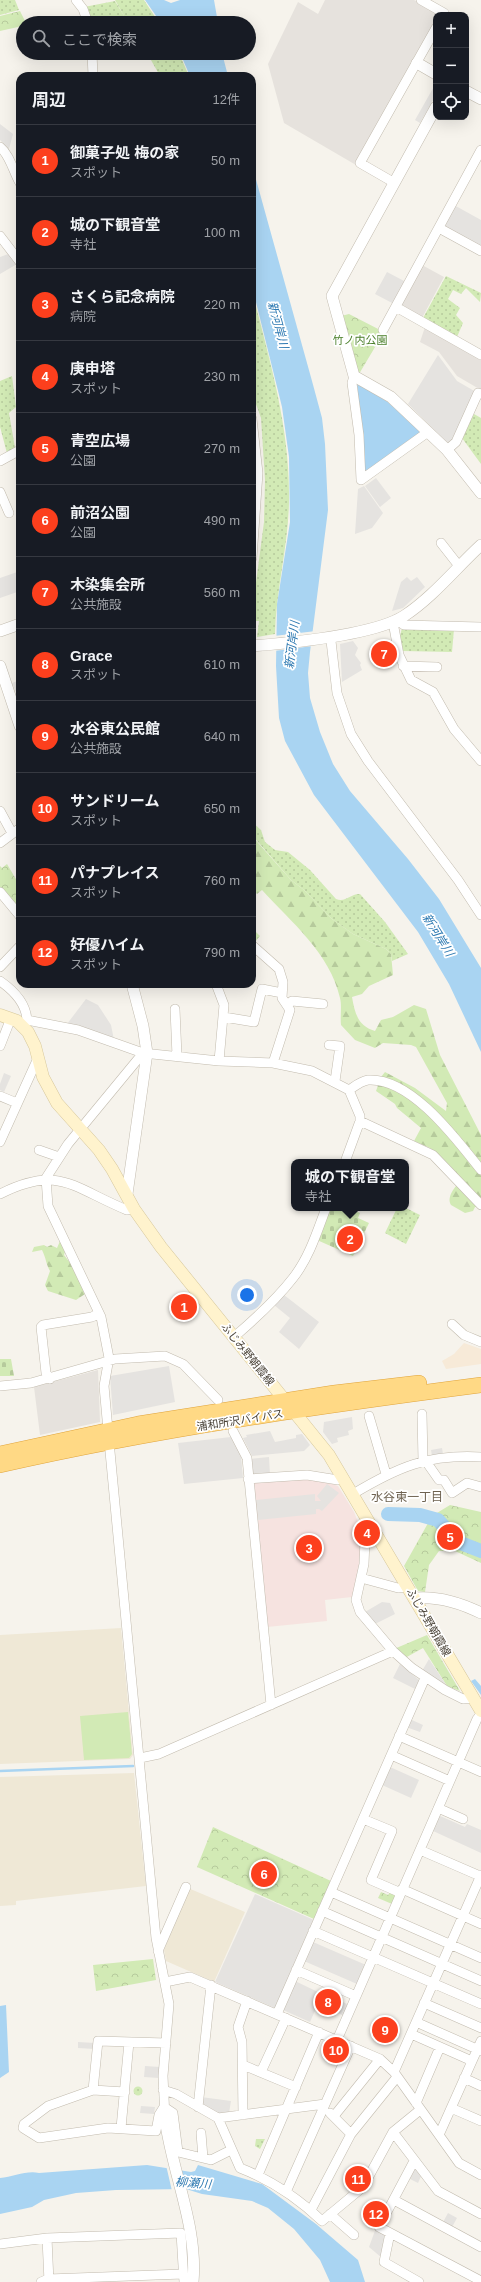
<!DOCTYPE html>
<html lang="ja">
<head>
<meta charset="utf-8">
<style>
  body { margin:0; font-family:Helvetica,"Noto Sans JP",sans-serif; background:#242831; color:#f1f3f6 }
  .controls { position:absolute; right:12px; top:12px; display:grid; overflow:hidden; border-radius:8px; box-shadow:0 4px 16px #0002 }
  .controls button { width:36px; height:36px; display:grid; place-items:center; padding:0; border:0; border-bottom:1px solid #363941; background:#171b24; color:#f1f3f6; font:20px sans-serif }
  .you { position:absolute; left:247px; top:1295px; width:14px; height:14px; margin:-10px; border:3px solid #fff; border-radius:50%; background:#1a73e8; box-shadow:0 0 0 6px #1a73e833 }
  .badge { display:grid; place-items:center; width:26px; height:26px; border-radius:50%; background:#fc3f1d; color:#fff; font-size:13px; font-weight:700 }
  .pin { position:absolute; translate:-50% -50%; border:2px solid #fff; box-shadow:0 1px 4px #0006 }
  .popup { position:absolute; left:291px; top:1159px; width:118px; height:52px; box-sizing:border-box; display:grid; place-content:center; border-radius:8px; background:#171b24; filter:drop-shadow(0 1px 3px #0005); font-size:13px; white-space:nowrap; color:#9ea1a6 }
  .popup b { font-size:15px; color:#f1f3f6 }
  .popup::after { content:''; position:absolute; left:50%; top:100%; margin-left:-8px; border:8px solid transparent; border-top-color:#171b24 }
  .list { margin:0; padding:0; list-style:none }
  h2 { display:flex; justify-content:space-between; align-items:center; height:52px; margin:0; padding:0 16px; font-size:17px }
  h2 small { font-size:13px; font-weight:400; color:#9ea1a6 }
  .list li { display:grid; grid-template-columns:26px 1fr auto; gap:12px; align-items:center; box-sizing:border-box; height:72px; padding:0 16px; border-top:1px solid #363941 }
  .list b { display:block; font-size:15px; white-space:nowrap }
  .list p { margin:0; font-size:13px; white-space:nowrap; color:#9ea1a6 }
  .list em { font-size:13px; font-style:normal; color:#9ea1a6 }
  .icon { flex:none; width:22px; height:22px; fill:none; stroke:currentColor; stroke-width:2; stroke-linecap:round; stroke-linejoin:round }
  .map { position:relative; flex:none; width:481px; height:2282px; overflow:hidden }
  .search { position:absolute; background:#171b24; box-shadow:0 4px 16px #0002; left:16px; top:16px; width:240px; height:44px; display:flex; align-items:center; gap:10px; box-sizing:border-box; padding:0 14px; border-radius:22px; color:#9ea1a6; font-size:15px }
  .panel { position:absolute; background:#171b24; box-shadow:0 4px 16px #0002; left:16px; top:72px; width:240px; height:916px; border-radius:12px }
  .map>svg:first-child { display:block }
</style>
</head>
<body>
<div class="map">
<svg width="481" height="2282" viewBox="0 0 481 2282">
  <defs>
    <pattern id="grass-dots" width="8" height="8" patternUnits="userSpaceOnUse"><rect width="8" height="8" fill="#d2eab5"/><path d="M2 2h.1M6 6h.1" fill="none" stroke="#b6ca9c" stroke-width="1.8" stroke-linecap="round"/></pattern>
    <pattern id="forest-firs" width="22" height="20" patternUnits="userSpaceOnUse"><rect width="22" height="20" fill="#d2eab5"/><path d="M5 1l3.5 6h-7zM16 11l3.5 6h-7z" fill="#b6ca9c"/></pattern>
    <pattern id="cemetery-stones" width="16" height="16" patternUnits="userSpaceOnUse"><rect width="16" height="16" fill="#d2eab5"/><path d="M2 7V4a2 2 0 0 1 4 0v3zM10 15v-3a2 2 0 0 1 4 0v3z" fill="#b6ca9c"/></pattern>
    <pattern id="park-crowns" width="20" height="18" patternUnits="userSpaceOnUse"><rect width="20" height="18" fill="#d2eab5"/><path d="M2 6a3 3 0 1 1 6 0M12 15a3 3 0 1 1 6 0" fill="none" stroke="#b6ca9c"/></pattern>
  </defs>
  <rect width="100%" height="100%" fill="#f6f3ec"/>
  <path fill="#f7ead8" d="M464,1343L481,1349V1364L446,1369L442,1361L454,1354Z"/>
  <path fill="#e6e2dd" d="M325,0H414L437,12L436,20L356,165L284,123L268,64L298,2L318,14Z
    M422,265L444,277L422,318L400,306Z
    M425,327L481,358V390L457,376L439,352L420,342Z
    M98,1370L100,1422L40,1435L34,1387Z"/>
  <path fill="#efe8d6" d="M121,1628L133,1755L130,1759L0,1764V1635Z
    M134,1773L146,1886L16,1901V1905L0,1906V1777Z
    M188,1888L245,1912L214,1982L166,1961L164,1950Z"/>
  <path fill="#f6e3e0" d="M312,1477L338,1486L354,1512L362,1532L360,1564L352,1597L325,1600L327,1621L267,1627L252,1482Z"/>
  <path fill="url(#grass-dots)" d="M0,0H15L19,10L0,15Z
    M115,0H144L159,23H91L84,7L115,1L127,21Z
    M147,53H179L189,76H160Z
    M446,276L481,293L480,302L466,288L461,294L453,290L448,299L460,308L456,315L463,323L457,337L423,318Z
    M252,291C269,358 289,424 289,493C290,540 276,587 275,634L257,637L259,621H252V613L264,522L265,480L261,418L252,393L254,392L252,383Z
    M12,376L16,407L9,413L15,448L7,453L0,427V381Z
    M474,414L481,418V464L462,438Z
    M402,628L454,629L452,652L402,651L399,640Z
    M252,822L261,830L265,842L275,850L288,852L310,870L336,899C346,903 351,893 360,894L385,922L408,954L392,961L391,954L386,949L353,934L332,919L304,890L291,880L252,835Z
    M253,929L260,936L255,942L252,940Z
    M397,1208H406L420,1215L406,1244L385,1233Z
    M133.5 2091a4.5 4.5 0 1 1 9 0a4.5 4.5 0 1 1-9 0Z
    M256,2139H265L260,2149L255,2146Z"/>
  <path fill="url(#forest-firs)" d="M252,836L291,880L304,890L332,919L353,934L386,949L391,954L393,975L369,986L362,994L352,997C355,1014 358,1026 375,1031L381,1020L393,1017L414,1005L426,1009L440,1055L481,1135V1207H475L473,1211L465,1213L451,1205C447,1199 452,1191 456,1186L453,1170L430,1148L414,1141L421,1128L397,1108L395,1104L376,1091L381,1077L385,1072L415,1088L446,1111L447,1103L416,1047L411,1045L383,1043L375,1048L355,1040L341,1025C340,1016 342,1006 340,998C330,953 291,922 262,890L257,894L252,888Z
    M60,1241L65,1252L64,1255L71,1264L85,1294L76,1300L48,1291L45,1285L50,1271C46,1264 46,1258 42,1250L32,1252L34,1247L44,1245L47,1247L51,1245L57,1248Z"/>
  <path fill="url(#cemetery-stones)" d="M330,1208H348L360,1213L358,1218L369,1223L353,1256L317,1240Z
    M0,1359H11L14,1376H0Z"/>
  <path fill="url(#park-crowns)" d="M20,11L26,23L18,27L0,31V16Z
    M349,314L384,332L359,374L337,317Z
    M7,864L20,886V911L0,887V866L2,868Z
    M450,1505L481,1512V1563L455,1551H439L429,1565L425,1592L418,1591L404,1566L432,1516Z
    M427,1635L460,1691L447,1686L423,1648L405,1658L394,1649Z
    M213,1827L331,1881L314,1919L197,1867Z
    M381,1892L388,1895L390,1892L396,1896L392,1904L378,1898Z
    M153,1959L156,1980L96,1991L93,1965Z"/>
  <path fill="#d2eab5" d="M128,1712L132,1754L129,1758L84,1760L80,1716Z"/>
  <path fill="#e5e3e0" d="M436,83V95L420,123L415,120Z
    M0,124L13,134L9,149L0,140Z
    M454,205L481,220V248L444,228Z
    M11,253L17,264L0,274V257Z
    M387,272L406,282L394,304L375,294Z
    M438,355L457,381L476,392L454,440L449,444L408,404Z
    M376,478L391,498L380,507L365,486Z
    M364,486L383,513L372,528L355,534L358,489Z
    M20,571V591L0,598V578Z
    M407,577L411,581L417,577L425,587L403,608L392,611L401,582Z
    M353,641L358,648L355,655L361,663L360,665L362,670L342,682L340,644Z
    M20,680V693L17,695L12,683Z
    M86,999L98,1005L111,1025L114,1040L67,1024Z
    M4,1073L11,1076L4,1092L0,1090V1084Z
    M284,1295L319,1322L299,1349L279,1332L290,1318L274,1305Z
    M169,1366L175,1402L113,1415L110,1376Z
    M352,1417L353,1429L348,1431L349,1435L337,1438L338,1442L332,1444L323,1432L324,1422Z
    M270,1431L275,1442L296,1438V1435L302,1434L310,1445L304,1451L252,1456L243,1438L247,1437L246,1435Z
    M231,1437L241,1456L243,1478L184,1484L178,1443Z
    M442,1448L443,1454L432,1456L431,1450Z
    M269,1457L270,1475L255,1476L251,1473L250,1459Z
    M327,1484L339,1493L322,1511L319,1509H316V1514L258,1520L256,1500L315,1494V1501H321L317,1496Z
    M382,1602L390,1603L395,1614L375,1624L365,1612Z
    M429,1659L447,1686L422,1671Z
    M400,1664L419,1680L415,1689L393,1678Z
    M412,1720L423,1725L420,1732L406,1727L409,1721Z
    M390,1767L419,1780L411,1798L382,1785Z
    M438,1815L465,1827L467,1824L481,1830V1853L431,1830Z
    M255,1894L314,1920L275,2008L215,1982Z
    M313,1942L366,1965L357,1984L304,1961Z
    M295,1981L318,1992L314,2000L317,2002L315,2005L317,2006L310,2022L283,2010Z
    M339,2000L349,2005L344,2016L334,2011Z
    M78,2042L95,2043L94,2049L78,2048Z
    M145,2066L160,2067L159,2078L144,2077Z
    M201,2097L231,2101L229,2113L219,2114L201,2104Z
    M141,2106L155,2107L154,2114L140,2113Z
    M417,2167L422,2174L418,2183L408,2178L414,2168Z
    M448,2213L457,2218L451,2229L442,2224Z
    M376,2228L387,2237L382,2258L369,2247Z"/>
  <path fill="#a9d4f2" d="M145,0H164L171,3L180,0H214L218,23H161Z
    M180,53H222L228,76H190Z
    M252,165L312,381L322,418L325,444L328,510L310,652L308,673L310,698L320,732L333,764L350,791L408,859L439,899L481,968V1052L449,984L418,932L314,795L285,741L279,718L276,666L277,604L290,522L289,457L282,407L252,286Z
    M357,383L388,402L419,431V435L363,473Z
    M475,1679L481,1686V1695L471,1681Z
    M6,2005L9,2072L0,2078V2006Z
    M147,2165L191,2172L195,2171L198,2165L262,2184L316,2224L358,2260L365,2282H330L320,2260L294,2229L268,2208L252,2201L202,2194L186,2189L116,2190L76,2193L44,2200L32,2207L0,2214V2178C13,2177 27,2170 39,2173Z"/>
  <path fill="#f6f3ec" d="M316,631L313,646L274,651V636Z
    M166,2165L179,2167L186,2191H172Z"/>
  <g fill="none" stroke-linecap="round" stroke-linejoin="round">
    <path stroke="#a9d4f2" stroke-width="2.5" d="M0,1771L133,1766"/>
    <path stroke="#a9d4f2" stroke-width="14" d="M388,1514L420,1515L438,1520L458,1542L481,1551"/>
    <defs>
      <path id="minor" d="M76,0L83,9L88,23
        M421,0L444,13L443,15
        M92,53L93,76
        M0,147C10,155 13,171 20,183
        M393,182L360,163L436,28
        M439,228L481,251
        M0,236L20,262
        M396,307L481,355
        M383,330L481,150
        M354,376L352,383L359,435L361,480L428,432
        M252,419L258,473L252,558
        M447,450L456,442L478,393L481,394
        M0,461L20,450
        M0,492L9,513
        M441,543L459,566
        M397,620L404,625L481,627
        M393,622L399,655L411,680L433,692L454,729L481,761
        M331,641L337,693L351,734L368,761L458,880L481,915
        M403,666L437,667
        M0,811L12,833
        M0,843L20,828
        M0,892L20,916
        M252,945L279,969L283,982L282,998L290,1010L273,1063
        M0,967L20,946
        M0,981C13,990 26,1003 27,1020
        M216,984L224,1005L219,1061
        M287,1005L292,1001L323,1004
        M175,1009L177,1056
        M224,1017L254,1022L262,989L282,993
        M22,1025L27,1020L78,1030L143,1053L219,1061L273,1063L312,1071L349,1090L360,1116V1121L345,1162
        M329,1045L340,1046L335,1081
        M0,1046L11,1018
        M349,1090C355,1086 361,1081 368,1080C411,1077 457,1140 481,1170
        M0,1096L17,1103
        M360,1121L433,1155L481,1205
        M0,1142L38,1058
        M39,1150L59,1157
        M0,1194C59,1164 73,1188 127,1210L134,1209
        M452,1324L464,1335L481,1342
        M234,1337C255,1319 276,1300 293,1278C309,1258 317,1232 326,1208
        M50,1379L46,1373L41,1327L43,1325L92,1317L99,1313
        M0,1386L31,1383L115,1359L165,1356L183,1364L218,1400
        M422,1414L423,1461
        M369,1416L386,1474
        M108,1430L104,1386L109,1358L101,1317L48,1206L46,1178L68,1144L143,1053
        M233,1431L247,1458L271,1705
        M109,1441L156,1938L169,2004L163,2076L165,2118
        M425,1460L439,1480H444L452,1493L467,1483L481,1487
        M248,1479L307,1475L338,1480L343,1477
        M353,1494C398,1467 428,1454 481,1457
        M366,1517L364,1564L356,1600L360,1612L393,1651L412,1668L445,1690L463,1699L473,1698
        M361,1578L398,1588L408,1587
        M399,1736L481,1772
        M391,1755L450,1781
        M140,1758L159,1754L393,1651
        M438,1808L463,1819
        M363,1819L392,1831L371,1880L401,1893
        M420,1850L480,1876
        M402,1889L481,1924
        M331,1892L481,1958
        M322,1911L481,1981
        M313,1931L481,2004
        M158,1951L186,1887
        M296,1970L356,1996
        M165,1982L190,1977L380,2059L394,2072L459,2163L481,2175
        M424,2003L481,2028
        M277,2014L425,1678
        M416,2022L481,2051
        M411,2034L472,2061
        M337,2040L477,1719L481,1714
        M243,2065L296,2087
        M261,2072L286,2018
        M394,2072L481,1875
        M464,2078L481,2086
        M93,2090L98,2041L166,2043
        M163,2090L176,2094L218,2118L325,2104
        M125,2092L93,2090L48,2106L24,2124L23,2128L39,2138L108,2128L156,2131L159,2115L164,2107L173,2113L178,2152L211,2160L231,2150
        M416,2103L440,2047
        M198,2107L211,1985
        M451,2108L481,2121
        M330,2113L351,2134
        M243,2115L242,2042L238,2027L247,2001
        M334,2116L380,2059
        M218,2118L240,2168C271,2180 298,2198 322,2221L363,2187L393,2132L420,2110
        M121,2128L129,2042
        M393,2132L438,2191L481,2214
        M201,2133L203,2158
        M439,2135L481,2041
        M414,2161L379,2227L481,2281
        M258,2175L319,2032
        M286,2192L351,2046
        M394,2200L481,2247
        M311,2210L351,2134L397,2077
        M330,2214L354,2235
        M390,2233L384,2262L419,2282
        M47,2238L49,2282
        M0,2244L47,2238L181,2233L184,2282
        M41,2282L48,2279L183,2274"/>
      <path id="tertiary" d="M417,63L436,74
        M466,91L481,99
        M436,107L332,296L354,376L391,397L447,450L481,493
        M0,631L20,624
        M252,646C289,643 374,635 404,616C433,597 456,568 481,545
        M0,666L20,726
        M127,1194L147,1053L143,1026L132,984
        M415,1598C437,1596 461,1603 481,1613
        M165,2118C172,2173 198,2226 193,2282"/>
      <path id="secondary" d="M0,1015L17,1021L28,1032L35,1046L43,1077L57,1103L99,1150L112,1169L134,1209L161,1247L329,1455L481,1711"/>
      <path id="trunk" d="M0,1454L138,1424L334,1393L419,1383
        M0,1465C158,1429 320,1406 481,1385"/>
    </defs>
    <use href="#minor" stroke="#c2bbae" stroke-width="10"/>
    <use href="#tertiary" stroke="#c2bbae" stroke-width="12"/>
    <use href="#secondary" stroke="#d6c79b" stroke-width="13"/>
    <use href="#trunk" stroke="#e0a43c" stroke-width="16"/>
    <use href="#minor" stroke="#fff" stroke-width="9"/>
    <use href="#tertiary" stroke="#fff" stroke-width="11"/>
    <use href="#secondary" stroke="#fff3cd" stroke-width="12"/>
    <use href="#trunk" stroke="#ffd985" stroke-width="15"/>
  </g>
  <g text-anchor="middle" stroke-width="3.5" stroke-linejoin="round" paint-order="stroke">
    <g font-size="11" fill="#4a7f2a" stroke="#fff">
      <text x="360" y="344">竹ノ内公園</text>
    </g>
    <g font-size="11" fill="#4b4439" stroke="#fff">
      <text transform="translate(248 1354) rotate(51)" y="4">ふじみ野朝霞線</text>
      <text transform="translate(240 1420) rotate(-9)" y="4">浦和所沢バイパス</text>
      <text transform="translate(429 1622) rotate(60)" y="4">ふじみ野朝霞線</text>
    </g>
    <g font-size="12" font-style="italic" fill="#2e7ab2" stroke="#fff">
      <text transform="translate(278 325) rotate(75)" y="4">新河岸川</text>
      <text transform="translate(292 645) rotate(-83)" y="4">新河岸川</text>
      <text transform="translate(438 935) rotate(58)" y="4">新河岸川</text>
      <text transform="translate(193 2183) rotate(5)" y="4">柳瀬川</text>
    </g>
    <g font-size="12" fill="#6e6250" stroke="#fff">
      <text x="407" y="1501">水谷東一丁目</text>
    </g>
  </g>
</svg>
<div class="controls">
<button>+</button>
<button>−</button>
<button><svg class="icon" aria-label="locate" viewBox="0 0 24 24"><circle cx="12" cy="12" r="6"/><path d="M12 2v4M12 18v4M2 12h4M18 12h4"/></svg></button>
</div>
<div class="you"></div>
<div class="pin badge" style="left:184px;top:1307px">1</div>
<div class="pin badge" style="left:350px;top:1239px">2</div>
<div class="popup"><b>城の下観音堂</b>寺社</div>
<div class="pin badge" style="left:309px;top:1548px">3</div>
<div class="pin badge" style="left:367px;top:1533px">4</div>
<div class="pin badge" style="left:450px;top:1537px">5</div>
<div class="pin badge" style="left:264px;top:1874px">6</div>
<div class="pin badge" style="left:384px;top:654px">7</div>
<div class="pin badge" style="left:328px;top:2002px">8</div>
<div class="pin badge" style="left:385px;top:2030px">9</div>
<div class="pin badge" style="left:336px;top:2050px">10</div>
<div class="pin badge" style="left:358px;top:2179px">11</div>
<div class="pin badge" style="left:376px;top:2214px">12</div>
<div class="search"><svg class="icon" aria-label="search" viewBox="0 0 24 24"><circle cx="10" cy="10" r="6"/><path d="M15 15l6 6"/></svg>ここで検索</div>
<section class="panel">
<h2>周辺<small>12件</small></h2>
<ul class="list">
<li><span class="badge">1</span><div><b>御菓子処 梅の家</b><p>スポット</p></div><em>50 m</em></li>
<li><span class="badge">2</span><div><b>城の下観音堂</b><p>寺社</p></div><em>100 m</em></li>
<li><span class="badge">3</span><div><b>さくら記念病院</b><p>病院</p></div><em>220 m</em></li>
<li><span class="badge">4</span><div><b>庚申塔</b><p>スポット</p></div><em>230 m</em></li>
<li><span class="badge">5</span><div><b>青空広場</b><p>公園</p></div><em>270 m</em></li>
<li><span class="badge">6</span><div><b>前沼公園</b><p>公園</p></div><em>490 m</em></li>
<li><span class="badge">7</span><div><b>木染集会所</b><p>公共施設</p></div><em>560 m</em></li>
<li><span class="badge">8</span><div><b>Grace</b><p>スポット</p></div><em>610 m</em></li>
<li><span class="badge">9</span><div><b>水谷東公民館</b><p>公共施設</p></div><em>640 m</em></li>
<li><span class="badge">10</span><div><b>サンドリーム</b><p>スポット</p></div><em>650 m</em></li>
<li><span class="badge">11</span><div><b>パナプレイス</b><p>スポット</p></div><em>760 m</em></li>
<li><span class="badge">12</span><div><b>好優ハイム</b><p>スポット</p></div><em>790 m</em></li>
</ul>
</section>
</div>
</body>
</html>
